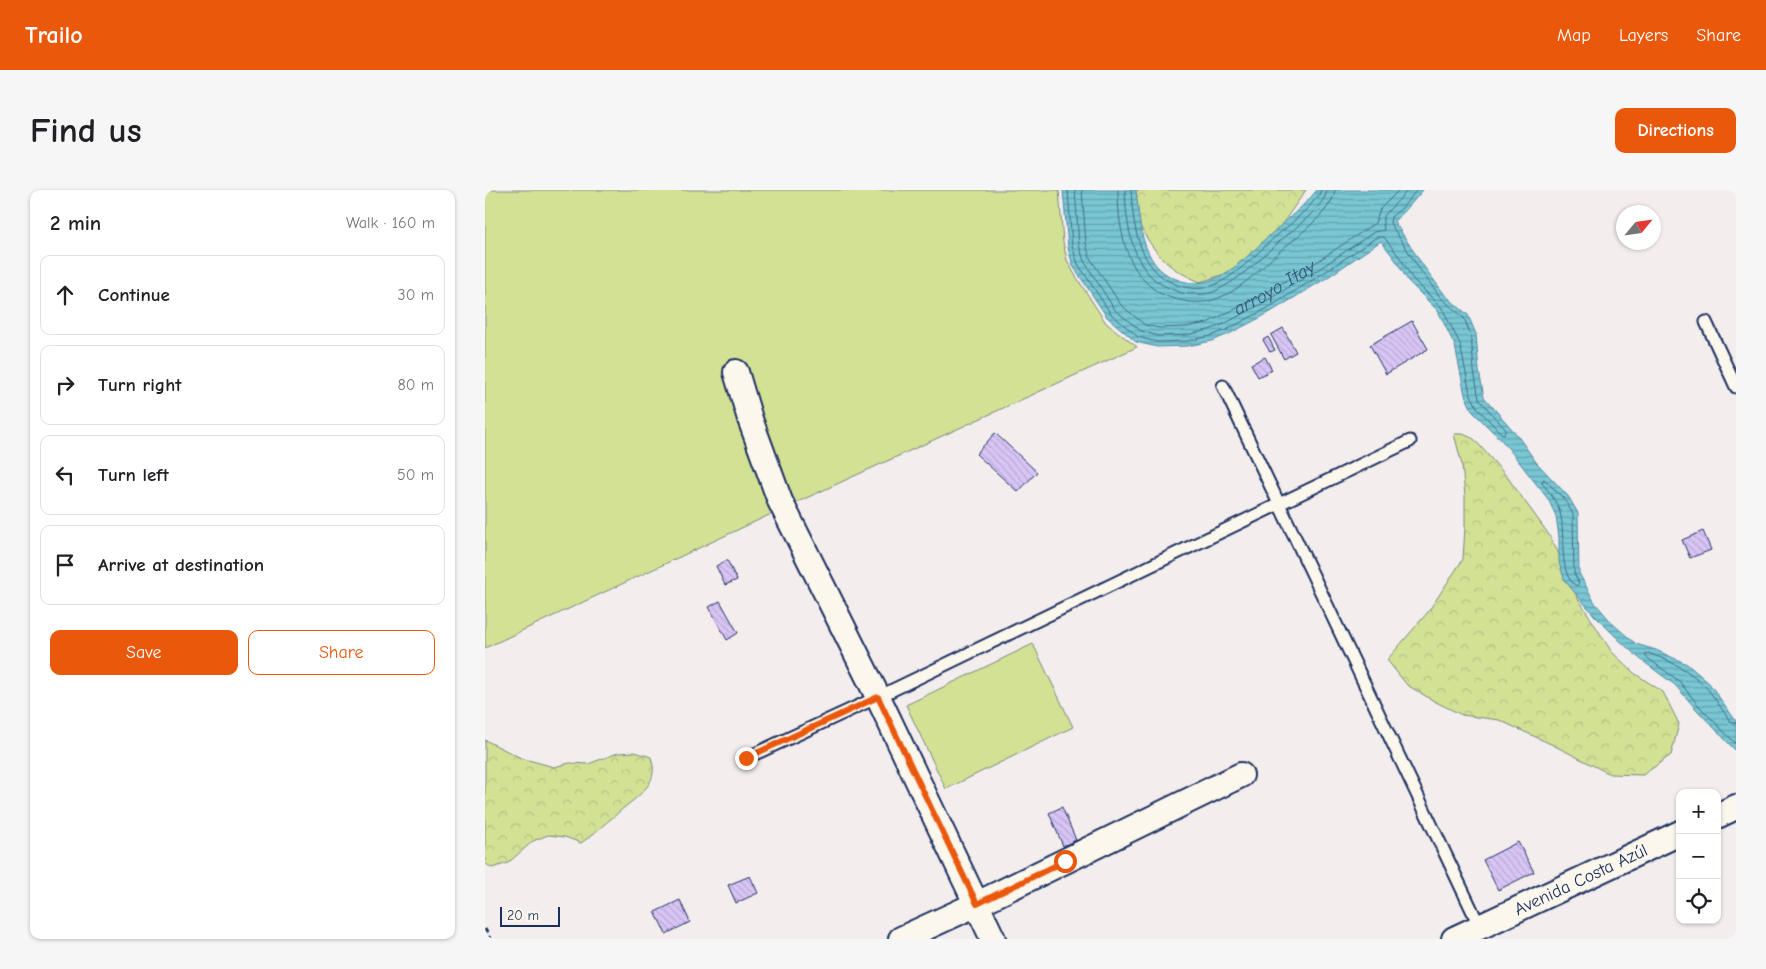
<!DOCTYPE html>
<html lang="en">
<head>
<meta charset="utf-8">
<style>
  body { margin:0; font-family:"Comic Neue",sans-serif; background:#f6f6f6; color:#202124 }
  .controls { position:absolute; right:15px; bottom:15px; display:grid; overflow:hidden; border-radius:10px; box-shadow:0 1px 4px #0004 }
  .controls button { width:45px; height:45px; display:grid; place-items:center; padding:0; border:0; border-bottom:1px solid #e0e0e0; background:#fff; color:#202124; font:25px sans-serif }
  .compass { position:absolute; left:1131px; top:15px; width:45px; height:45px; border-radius:50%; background:#fff; box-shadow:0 1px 4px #0004; rotate:61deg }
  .scale { position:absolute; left:15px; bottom:12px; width:60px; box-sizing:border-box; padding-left:5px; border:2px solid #1b2f5e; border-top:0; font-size:14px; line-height:18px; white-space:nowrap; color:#1b2f5e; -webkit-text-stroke:4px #fbf7ec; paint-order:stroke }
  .stop { position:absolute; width:15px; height:15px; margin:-11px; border:4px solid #ea580c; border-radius:50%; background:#fff }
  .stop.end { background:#ea580c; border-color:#fff; box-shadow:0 1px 5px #0008 }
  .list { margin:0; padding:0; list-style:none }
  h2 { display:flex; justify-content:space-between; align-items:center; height:65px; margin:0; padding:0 20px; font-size:21px }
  h2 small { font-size:16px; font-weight:400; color:#757577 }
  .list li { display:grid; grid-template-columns:32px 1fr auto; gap:15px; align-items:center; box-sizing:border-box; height:80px; margin:0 10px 10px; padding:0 10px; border:1px solid #e0e0e0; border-radius:10px }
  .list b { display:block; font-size:19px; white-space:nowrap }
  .list em { font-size:16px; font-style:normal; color:#757577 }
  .actions { display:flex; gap:10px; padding:15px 20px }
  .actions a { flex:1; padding:11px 0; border:1px solid #ea580c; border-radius:10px; text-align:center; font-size:18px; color:#ea580c }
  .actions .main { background:#ea580c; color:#fff }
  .icon { flex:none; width:28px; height:28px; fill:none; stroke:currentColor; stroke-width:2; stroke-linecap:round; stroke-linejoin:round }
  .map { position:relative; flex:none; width:1251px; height:749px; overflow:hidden; border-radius:10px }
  header { display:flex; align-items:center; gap:30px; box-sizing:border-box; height:70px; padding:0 25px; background:#ea580c; color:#fff }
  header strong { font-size:24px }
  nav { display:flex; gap:28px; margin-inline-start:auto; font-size:18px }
  .intro { display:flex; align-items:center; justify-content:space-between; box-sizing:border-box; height:120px; padding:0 30px }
  h1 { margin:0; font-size:35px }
  .button { padding:12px 22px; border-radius:10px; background:#ea580c; color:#fff; font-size:18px; font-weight:700 }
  main { display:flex; gap:30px; padding:0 30px }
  aside { flex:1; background:#fff; border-radius:10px; box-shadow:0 1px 4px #0004 }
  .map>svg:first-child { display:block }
</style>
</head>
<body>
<header>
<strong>Trailo</strong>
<nav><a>Map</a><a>Layers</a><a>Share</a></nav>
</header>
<div class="intro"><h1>Find us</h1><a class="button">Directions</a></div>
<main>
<aside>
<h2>2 min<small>Walk · 160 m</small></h2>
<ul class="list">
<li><svg class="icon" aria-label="ahead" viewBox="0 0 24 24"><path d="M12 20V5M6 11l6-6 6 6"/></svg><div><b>Continue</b></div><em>30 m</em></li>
<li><svg class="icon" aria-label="right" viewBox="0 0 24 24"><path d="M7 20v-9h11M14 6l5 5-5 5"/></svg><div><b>Turn right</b></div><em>80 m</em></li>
<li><svg class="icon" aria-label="left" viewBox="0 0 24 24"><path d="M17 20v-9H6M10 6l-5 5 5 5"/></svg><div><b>Turn left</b></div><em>50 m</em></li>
<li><svg class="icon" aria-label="arrive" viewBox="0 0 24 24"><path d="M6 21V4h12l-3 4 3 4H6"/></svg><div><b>Arrive at destination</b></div></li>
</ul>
<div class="actions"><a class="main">Save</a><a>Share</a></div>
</aside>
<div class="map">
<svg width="1251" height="749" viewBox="0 0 1251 749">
  <defs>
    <pattern id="forest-crowns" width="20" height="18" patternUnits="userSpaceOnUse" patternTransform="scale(1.25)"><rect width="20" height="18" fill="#d3e195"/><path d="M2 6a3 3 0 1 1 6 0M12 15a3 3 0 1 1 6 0" fill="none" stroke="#b5c183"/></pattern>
    <pattern id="water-rules" width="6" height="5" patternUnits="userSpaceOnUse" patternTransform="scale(1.25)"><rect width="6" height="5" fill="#78c7d3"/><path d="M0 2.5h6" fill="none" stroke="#62a2ae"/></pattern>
    <pattern id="building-back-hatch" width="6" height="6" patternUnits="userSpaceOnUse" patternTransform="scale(1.25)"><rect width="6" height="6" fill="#d8c5f6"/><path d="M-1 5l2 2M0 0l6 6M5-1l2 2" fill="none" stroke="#b9aad5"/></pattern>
  </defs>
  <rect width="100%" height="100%" fill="#f4edee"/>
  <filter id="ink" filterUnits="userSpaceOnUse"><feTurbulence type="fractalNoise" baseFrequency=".02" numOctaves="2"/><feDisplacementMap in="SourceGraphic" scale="10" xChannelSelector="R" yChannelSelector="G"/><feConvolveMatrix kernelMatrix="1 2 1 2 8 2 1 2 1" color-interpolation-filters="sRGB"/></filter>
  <g filter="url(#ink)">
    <path fill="#d3e195" stroke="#77887a" d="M0,0H574L578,52L582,70L590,85L621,133L652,157L295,320L0,458Z
      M548,454L588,537L461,599L421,515Z"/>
    <path fill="url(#forest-crowns)" stroke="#77887a" d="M641,0H821L778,61L746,82L715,92C706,88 695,83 687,77C666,62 647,25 641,0Z
      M969,244H978L989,249L1023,288L1062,342L1079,373L1091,405L1126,461L1149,483L1178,502L1194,534L1186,565L1158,585L1125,584L1068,555L1014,530L977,525L949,511L922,495L902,470L943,422L978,369L980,337V306L977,275Z
      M0,550L36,568L69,577L85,573L103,574L133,563L150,562L166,567C167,572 169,578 168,582C167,600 144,612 133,623C120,633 110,644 96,653L80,647L63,645L48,651L23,673L7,678L0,673Z"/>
    <path fill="url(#water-rules)" stroke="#538aa4" d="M578,0H651C654,22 654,44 664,64C670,76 678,84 691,89C729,105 760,68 785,45C801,30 818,17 832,0H938L920,21L909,31L937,74L960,105L983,125L991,144L994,181L999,207L1032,245L1051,272L1083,306L1093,323L1094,383L1110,413L1128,434L1151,454L1171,460L1202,474L1224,493L1251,531V561L1211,519L1190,495L1155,469L1133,449L1109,425L1080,391L1074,373V347L1071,326L1063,309L1020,254L988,222L980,205L970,156L953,121L923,91L912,72L896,51L840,89L784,123L744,144L727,151L703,156L672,157L651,152L622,127L588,76L583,58Z"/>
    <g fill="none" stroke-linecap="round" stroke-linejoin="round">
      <g stroke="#406c8d" stroke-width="1">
        <path d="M583,0L587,56L593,74L626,124L653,147L672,152L703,151L726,146L741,140L781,119L837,84L892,47H899L916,69L927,88L957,118L975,154L985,203L993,219L1017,244H1019L1021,240L994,209L989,181L986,146L979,128L956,108L933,77L905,33L906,27L917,18L932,0"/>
        <path d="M590,0L594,55L599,71L630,120L656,141L673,146L702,145L724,140L739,134L778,113L834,79L889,42L899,40C899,36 897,32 898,28C899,24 919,5 923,0"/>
        <path id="s1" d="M597,0L601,54L605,68L636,115L660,135L674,138L701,137L722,133L774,107L830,73L890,33L895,19L914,0"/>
        <path d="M633,0C633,34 639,78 670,100C675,104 681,106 687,108C698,112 716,114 728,110C757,101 778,75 801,56C815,44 849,19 850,0"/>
        <path d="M640,0C641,34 647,84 684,98C691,101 697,104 705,104C713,104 721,105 728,102C754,91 773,70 794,52C806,41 841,16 842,0"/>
        <path d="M646,0C648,35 653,79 690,94C699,98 713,100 723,97C747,91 773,62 790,47C806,34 821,21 834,5L836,0"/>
        <path d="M1059,289L1079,309L1088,324L1089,383L1094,393L1092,396C1073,387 1080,345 1076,327C1074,314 1065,303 1057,293Z"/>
        <path d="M1251,533L1245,531C1237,520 1229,506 1220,496C1204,480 1184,470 1163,463L1160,464L1161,467L1194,491L1214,516L1251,554"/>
      </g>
    </g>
    <path fill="url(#building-back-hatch)" stroke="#1b2f5e" d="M927,131L943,159L901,184L885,155Z
      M798,138L811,162L799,169L786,145Z
      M783,147L790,160L785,162L778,150Z
      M780,167L787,180L773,187L766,174Z
      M510,243L552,282L533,302L491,264Z
      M1218,341L1226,360L1205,368L1197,350Z
      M242,370L252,390L240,395L231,376Z
      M235,411L253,443L242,450L224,417Z
      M577,617L591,650L578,656L564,623Z
      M1033,652L1049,682L1013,700L998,670Z
      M265,686L273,703L251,713L243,695Z
      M195,710L205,732L181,744L170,722Z"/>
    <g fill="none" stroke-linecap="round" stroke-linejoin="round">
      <defs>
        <path id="lane" d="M1221,132L1251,197
          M738,196L995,737
          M261,568L393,507L925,251"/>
        <g id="street">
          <path d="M251,182L265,229L295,311L393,507L508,749"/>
          <path d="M1232,626L1251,617"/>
          <path d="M416,749L492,714L756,585"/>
          <path id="s2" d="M969,749L1195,643"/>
        </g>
      </defs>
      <use href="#lane" stroke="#1b2f5e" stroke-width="15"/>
      <use href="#street" stroke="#1b2f5e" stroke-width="28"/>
      <path stroke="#1b2f5e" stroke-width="3" stroke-dasharray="4 4" stroke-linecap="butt" d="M0,739L5,749"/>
      <use href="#lane" stroke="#fbf7ec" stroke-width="11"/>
      <use href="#street" stroke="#fbf7ec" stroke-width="24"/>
    </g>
  </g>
  <g fill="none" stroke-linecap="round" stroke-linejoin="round" filter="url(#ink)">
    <path stroke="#ea580c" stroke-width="6" d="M261,568L393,507L492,714L580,671"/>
  </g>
  <g text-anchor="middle" stroke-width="4" stroke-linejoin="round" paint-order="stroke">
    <g font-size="18" fill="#1b2f5e" stroke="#fbf7ec">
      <text dy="6" stroke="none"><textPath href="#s2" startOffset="140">Avenida Costa Azúl</textPath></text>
    </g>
    <g font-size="19" font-style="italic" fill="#32557b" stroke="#fbf7ec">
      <text dy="7" stroke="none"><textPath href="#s1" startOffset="295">arroyo Itay</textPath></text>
    </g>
  </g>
</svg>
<div class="controls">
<button>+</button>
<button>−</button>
<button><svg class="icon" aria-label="locate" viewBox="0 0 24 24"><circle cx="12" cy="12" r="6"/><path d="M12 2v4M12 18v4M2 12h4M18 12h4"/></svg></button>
</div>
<svg class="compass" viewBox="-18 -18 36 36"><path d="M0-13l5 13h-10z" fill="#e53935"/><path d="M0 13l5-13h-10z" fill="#757577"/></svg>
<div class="scale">20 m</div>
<div class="stop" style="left:580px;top:671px"></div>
<div class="stop end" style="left:261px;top:568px"></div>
</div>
</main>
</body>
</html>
